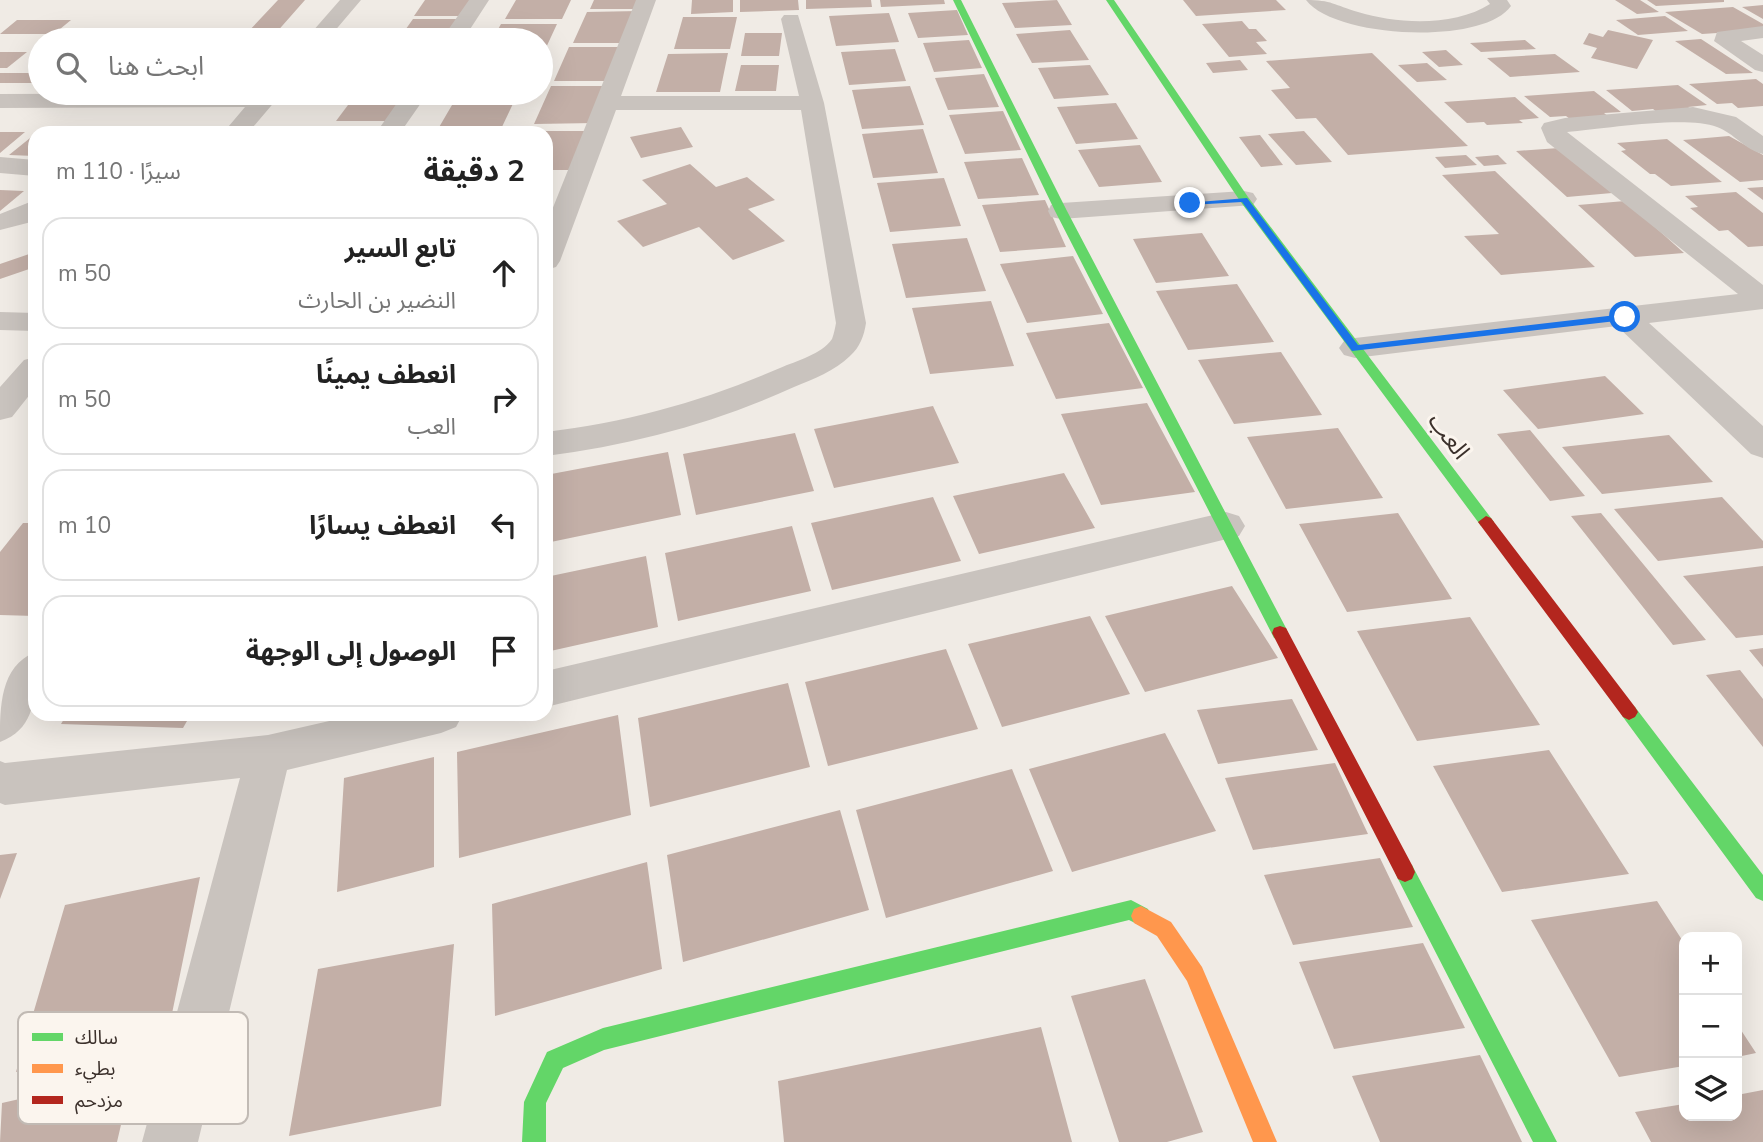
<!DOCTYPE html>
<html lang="ar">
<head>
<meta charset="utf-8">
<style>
  body { margin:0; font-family:"Nunito Sans","Noto Sans Arabic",sans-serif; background:#f2f2f2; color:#222; direction:rtl }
  .controls { position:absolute; right:21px; bottom:21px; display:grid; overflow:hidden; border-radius:14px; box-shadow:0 7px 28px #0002 }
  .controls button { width:63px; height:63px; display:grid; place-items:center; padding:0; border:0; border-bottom:2px solid #e0e0e0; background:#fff; color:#222; font:35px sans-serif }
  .stop { position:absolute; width:21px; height:21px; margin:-16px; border:5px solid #1a73e8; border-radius:50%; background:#fff }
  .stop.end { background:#1a73e8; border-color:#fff; box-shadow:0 2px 7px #0008 }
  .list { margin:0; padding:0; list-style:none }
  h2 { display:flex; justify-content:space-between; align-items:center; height:91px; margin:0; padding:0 28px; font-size:30px }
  h2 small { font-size:23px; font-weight:400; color:#767676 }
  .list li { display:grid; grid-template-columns:46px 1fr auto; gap:21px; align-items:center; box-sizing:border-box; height:112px; margin:0 14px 14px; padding:0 14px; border:2px solid #e0e0e0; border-radius:21px }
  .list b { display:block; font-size:26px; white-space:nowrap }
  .list p { margin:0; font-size:23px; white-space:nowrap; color:#767676 }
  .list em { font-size:23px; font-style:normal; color:#767676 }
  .icon { flex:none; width:38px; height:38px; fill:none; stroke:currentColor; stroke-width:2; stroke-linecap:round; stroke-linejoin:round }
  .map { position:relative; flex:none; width:1763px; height:1142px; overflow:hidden; direction:ltr }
  .search { position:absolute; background:#fff; box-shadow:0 7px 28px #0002; left:28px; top:28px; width:525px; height:77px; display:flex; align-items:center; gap:18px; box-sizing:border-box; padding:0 24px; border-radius:38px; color:#767676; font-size:26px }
  .panel { position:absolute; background:#fff; box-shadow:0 7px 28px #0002; left:28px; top:126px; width:525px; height:595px; border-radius:21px; direction:rtl }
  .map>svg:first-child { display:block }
</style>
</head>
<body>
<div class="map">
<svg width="1763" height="1142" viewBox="0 0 1763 1142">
  <rect width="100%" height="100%" fill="#f0ebe5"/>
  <path fill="#c3afa7" d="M278,0H305L275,34H246Z
    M425,0H471L460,16H414Z
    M516,0H571L562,19H505Z
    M594,0H641L638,9H590Z
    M692,0H733V12L691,14Z
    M740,0H798L799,10L740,12Z
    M806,0H871L872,7L806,9Z
    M880,0H944L945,4L881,7Z
    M1057,0L1072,25L1015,28L1002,3Z
    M1183,0H1276L1286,10L1196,16Z
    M1615,0H1640L1659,12L1637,14Z
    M1647,0H1724V2L1656,6Z
    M1763,5V19L1742,7Z
    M1733,7L1763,24V30L1702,34L1665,12Z
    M957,10L968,35L918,38L908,13Z
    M639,11L627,43H573L587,12Z
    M889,13L899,42L836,46L829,16Z
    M1665,16L1688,31L1638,35L1616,20Z
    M683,17H737L730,49H674Z
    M413,19H457L444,40H398Z
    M17,20H71L54,34H0Z
    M1242,21L1249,29H1256L1267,41L1256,42L1267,54L1229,57L1202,24Z
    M501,24H557L544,52H541V40H492Z
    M1070,30L1089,60L1032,63L1016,34Z
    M1608,30L1653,40L1637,69L1591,58L1597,48L1583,44L1589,33L1603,37Z
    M745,33H782L779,56H741Z
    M1701,39L1753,73L1726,74L1675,41Z
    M969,40L982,68L934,72L923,43Z
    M1525,40L1536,49L1481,52L1470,43Z
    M569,47H626L614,81H554Z
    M895,49L906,81L849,85L841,52Z
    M1446,50L1463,65L1439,67L1422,52Z
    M0,52H27L7,68H0Z
    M728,53L720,92H656L668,54Z
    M1372,53L1468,146L1348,155L1316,118L1296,119L1271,90L1290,88L1266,61Z
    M1555,54L1580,72L1510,77L1487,58Z
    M1240,60L1248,70L1213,73L1206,63Z
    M1427,63L1447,80L1417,82L1398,65Z
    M741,65H779L776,91H735Z
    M1090,65L1109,95L1054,99L1038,68Z
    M0,73H40V83H0Z
    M984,74L999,107L948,110L935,78Z
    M1756,79L1763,84V106L1738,108L1732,103L1717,104L1689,84Z
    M1678,85L1707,105L1688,107L1694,110L1658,113L1653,109L1632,111L1606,90Z
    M551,86H609L595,123L534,124Z
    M910,86L924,125L862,129L852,90Z
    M1594,91L1621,112L1604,113L1609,117L1570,119L1566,116L1550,117L1524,96Z
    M357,93H406L388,121H336Z
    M459,93H518L501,129H438Z
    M1515,97L1539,118L1519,120L1523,123L1487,125L1484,122L1467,123L1444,102Z
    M1116,103L1138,139L1076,144L1057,107Z
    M1003,111L1021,150L965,154L949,115Z
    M382,127L379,133H326L330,128Z
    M681,127L693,147L641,158L630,137Z
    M41,128L122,131V133H36Z
    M923,129L938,173L873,178L862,134Z
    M546,131H589L574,170H546Z
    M1304,131L1332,162L1296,165L1268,134Z
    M0,132H25L0,153Z
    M35,134V156L9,155Z
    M1260,135L1283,165L1261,167L1239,137Z
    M1729,136L1763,155V180L1740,182L1683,140Z
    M1667,139L1722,182L1671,186L1655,174H1650L1621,151L1626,150L1617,143Z
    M1140,145L1162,182L1099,187L1078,150Z
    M1559,148L1612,193L1567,197L1516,151Z
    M1466,155L1477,165L1445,168L1435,157Z
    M1498,155L1507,164L1484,166L1475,157Z
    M1022,158L1039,195L978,199L964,162Z
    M690,164L716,187L747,177L775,200L748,209L785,241L733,260L699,227L643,247L617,221L667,204L642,180Z
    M1495,171L1595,267L1501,275L1464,236L1499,234L1442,175Z
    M944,178L961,226L890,232L877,183Z
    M1763,187V200L1747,188Z
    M0,190L24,191L0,211Z
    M1736,192L1763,213V246L1748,247L1728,230L1719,231L1690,208L1698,207L1685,196Z
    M1045,200L1066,247L1000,252L982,205Z
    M1625,201L1664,235L1684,253L1635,257L1578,205Z
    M1202,233L1229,276L1156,283L1133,239Z
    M967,238L986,291L906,298L892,244Z
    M35,252V267L0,279V264Z
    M1073,256L1103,314L1027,323L1000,264Z
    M1237,284L1274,342L1188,350L1156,291Z
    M991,301L1014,366L930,374L912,308Z
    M1109,323L1143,388L1056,399L1026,333Z
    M1281,352L1322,415L1234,424L1198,360Z
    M1605,376L1644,414L1538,429L1503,390Z
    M1147,403L1195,492L1101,505L1061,414Z
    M933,406L959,463L834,488L814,429Z
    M1338,428L1383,498L1286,509L1247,437Z
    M1530,430L1585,496L1550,501L1497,434Z
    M795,433L814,491L696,515L683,454Z
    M1669,435L1713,482L1602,494L1562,447Z
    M668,452L681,515L546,543V475Z
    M1064,473L1095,528L979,554L953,496Z
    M933,497L961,561L832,590L811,523Z
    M1722,497L1763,541V548L1658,561L1614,509Z
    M1398,513L1452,599L1347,612L1299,524Z
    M1601,513L1706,640L1673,645L1571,516Z
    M23,523H35V616L0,615V552Z
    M792,526L811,591L678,621L665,553Z
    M646,556L658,627L546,652V577Z
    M1763,566V635L1736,638L1683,576Z
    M1232,586L1278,658L1145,692L1105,616Z
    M1090,616L1130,694L1002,727L968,644Z
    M1470,617L1540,725L1417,741L1357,631Z
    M1763,648V667L1749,650Z
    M946,649L978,729L828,766L805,682Z
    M1740,670L1763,699V747L1706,675Z
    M788,683L810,767L650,807L638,718Z
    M1292,699L1318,750L1218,764L1197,710Z
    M67,714H191L183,728L61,724Z
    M618,715L631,815L459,858L457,752Z
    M1165,733L1216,831L1072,872L1029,769Z
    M1549,750L1629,874L1502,892L1433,766Z
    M434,757V867L337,892L344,778Z
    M1335,763L1368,834L1253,850L1225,778Z
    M1012,769L1053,871L886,918L856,810Z
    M840,810L869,910L683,962L667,855Z
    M17,853L0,899V855Z
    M1380,858L1413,927L1293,945L1264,875Z
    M647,862L662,969L495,1016L492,904Z
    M200,877L167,1038L16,1072L65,905Z
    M1657,901L1684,943V1066L1619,1077L1531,920Z
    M1423,943L1465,1028L1334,1049L1299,962Z
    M454,944L441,1106L289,1136L318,969Z
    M1145,979L1203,1132L1167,1142H1119L1071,996Z
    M1737,1024L1756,1053L1737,1057Z
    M1041,1027L1072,1142H784L778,1081Z
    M1480,1055L1522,1142H1380L1352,1076Z
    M133,1073L117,1142H0L2,1103Z
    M1763,1090V1142H1651L1635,1112L1684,1104V1116H1737V1095Z"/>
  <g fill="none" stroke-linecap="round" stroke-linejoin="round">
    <path fill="#c9c3be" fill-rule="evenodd" d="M340,0H361L327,40H305Z
      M469,0H489L463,40H441Z
      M636,0H656L621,96H799L781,19L784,15H798L824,103L866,323C864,336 860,347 850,356C835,371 813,379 794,387C715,423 632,445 546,456V432C629,422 704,401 780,368C796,361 822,354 832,339C834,334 835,328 836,323L801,110H616L560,261L556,267L546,270V225Z
      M1306,0C1332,0 1334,5 1358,12C1397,24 1454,27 1490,4L1487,0H1507L1511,6C1483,46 1334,38 1306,0Z
      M1763,26V38L1741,41L1763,55V72L1755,70L1714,41L1717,32Z
      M282,93L248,133H223L245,107L0,108V94Z
      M404,93H428L400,133H376Z
      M1693,107L1736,117L1763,136V154C1745,150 1734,133 1717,127C1686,115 1603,129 1567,132L1763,285V309L1649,323L1763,426V458L1751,454L1617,326L1355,358L1344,355L1339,348L1344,341L1355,338L1738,294L1547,142L1541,128L1544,123L1565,118Z
      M0,157L35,160V176L0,173Z
      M1244,191L1253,193L1257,199L1253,205L1061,219L1051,217L1048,211L1051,205L1061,203Z
      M35,200V221L0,230V214Z
      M0,312L35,313V331L0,330Z
      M35,357V388L12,417L0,420V387L24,360Z
      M1226,512L1239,516L1245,526L1239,536L546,707V671Z
      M35,652C35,688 40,727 0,742C0,706 0,667 35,652Z
      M360,714H463L456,727L441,733L287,770L198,1142H142L240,778L5,805L0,803V761L5,763L268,735Z"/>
    <path fill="#63d668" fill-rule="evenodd" d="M953,0H961L1067,211L1286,628L1288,633L1286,638L1280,640L1274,638L1055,211Z
      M1106,0H1114L1248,197L1491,518L1494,522L1491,526H1481L1240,201Z
      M1629,704L1635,707L1763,875V901L1756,898L1623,717L1620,712L1623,707Z
      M1405,862L1412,865L1557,1142H1533L1398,879L1395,872L1398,865Z
      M1131,900L1148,909L1151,916L1148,923L1141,926L1129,920L604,1050L563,1068L546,1103V1142H522L524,1102L547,1052L603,1028Z"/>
    <path fill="#ff974d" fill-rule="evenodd" d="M1141,906L1171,922L1202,967L1277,1142H1253L1187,981L1157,936L1134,923L1131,916L1134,909Z"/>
    <path fill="#b3261e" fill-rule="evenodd" d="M1486,516L1491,518L1635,707L1638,712L1635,717L1629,720L1623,717L1481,526L1478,522Z
      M1280,626L1286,628L1412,865L1415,872L1412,879L1405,882L1398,879L1272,633L1274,628Z"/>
  </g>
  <path fill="#1a73e8" d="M1247,198L1358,345L1625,314L1629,317L1625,320L1352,351L1242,202L1190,205L1186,203Z"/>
  <g text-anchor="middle" stroke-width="6" stroke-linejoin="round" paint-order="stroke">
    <g font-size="24" fill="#3b302b" stroke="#fbf5ee">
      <text transform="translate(1449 436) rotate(53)" y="8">العب</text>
    </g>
  </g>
  <rect x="18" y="1012" width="230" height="112" rx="10" fill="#fbf5ee" stroke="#c1bab4" stroke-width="2"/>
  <rect x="32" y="1033" width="31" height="8" fill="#63d668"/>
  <rect x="32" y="1064" width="31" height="9" fill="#ff974d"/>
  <rect x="32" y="1096" width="31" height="8" fill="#b3261e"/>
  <g font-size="19" fill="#3b302b">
    <text x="75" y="1044">سالك</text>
    <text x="75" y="1075">بطيء</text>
    <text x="75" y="1107">مزدحم</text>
  </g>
</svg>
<div class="controls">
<button>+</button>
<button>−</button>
<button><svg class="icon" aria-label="layers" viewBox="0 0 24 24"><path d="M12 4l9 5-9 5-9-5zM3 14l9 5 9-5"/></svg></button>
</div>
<div class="stop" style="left:1625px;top:317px"></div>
<div class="stop end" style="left:1190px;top:203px"></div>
<div class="search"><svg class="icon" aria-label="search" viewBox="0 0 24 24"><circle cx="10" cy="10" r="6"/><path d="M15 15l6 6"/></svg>ابحث هنا</div>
<section class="panel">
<h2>2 دقيقة<small>سيرًا · 110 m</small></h2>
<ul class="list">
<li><svg class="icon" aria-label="ahead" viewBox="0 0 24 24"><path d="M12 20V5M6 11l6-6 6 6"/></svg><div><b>تابع السير</b><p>النضير بن الحارث</p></div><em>50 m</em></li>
<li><svg class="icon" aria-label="right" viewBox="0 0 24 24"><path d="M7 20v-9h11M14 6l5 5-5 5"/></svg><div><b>انعطف يمينًا</b><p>العب</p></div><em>50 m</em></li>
<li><svg class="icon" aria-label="left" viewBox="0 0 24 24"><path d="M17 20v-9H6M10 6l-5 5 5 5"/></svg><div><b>انعطف يسارًا</b></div><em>10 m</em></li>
<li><svg class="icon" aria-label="arrive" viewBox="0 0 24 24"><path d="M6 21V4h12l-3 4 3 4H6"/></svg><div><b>الوصول إلى الوجهة</b></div></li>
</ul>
</section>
</div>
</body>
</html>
